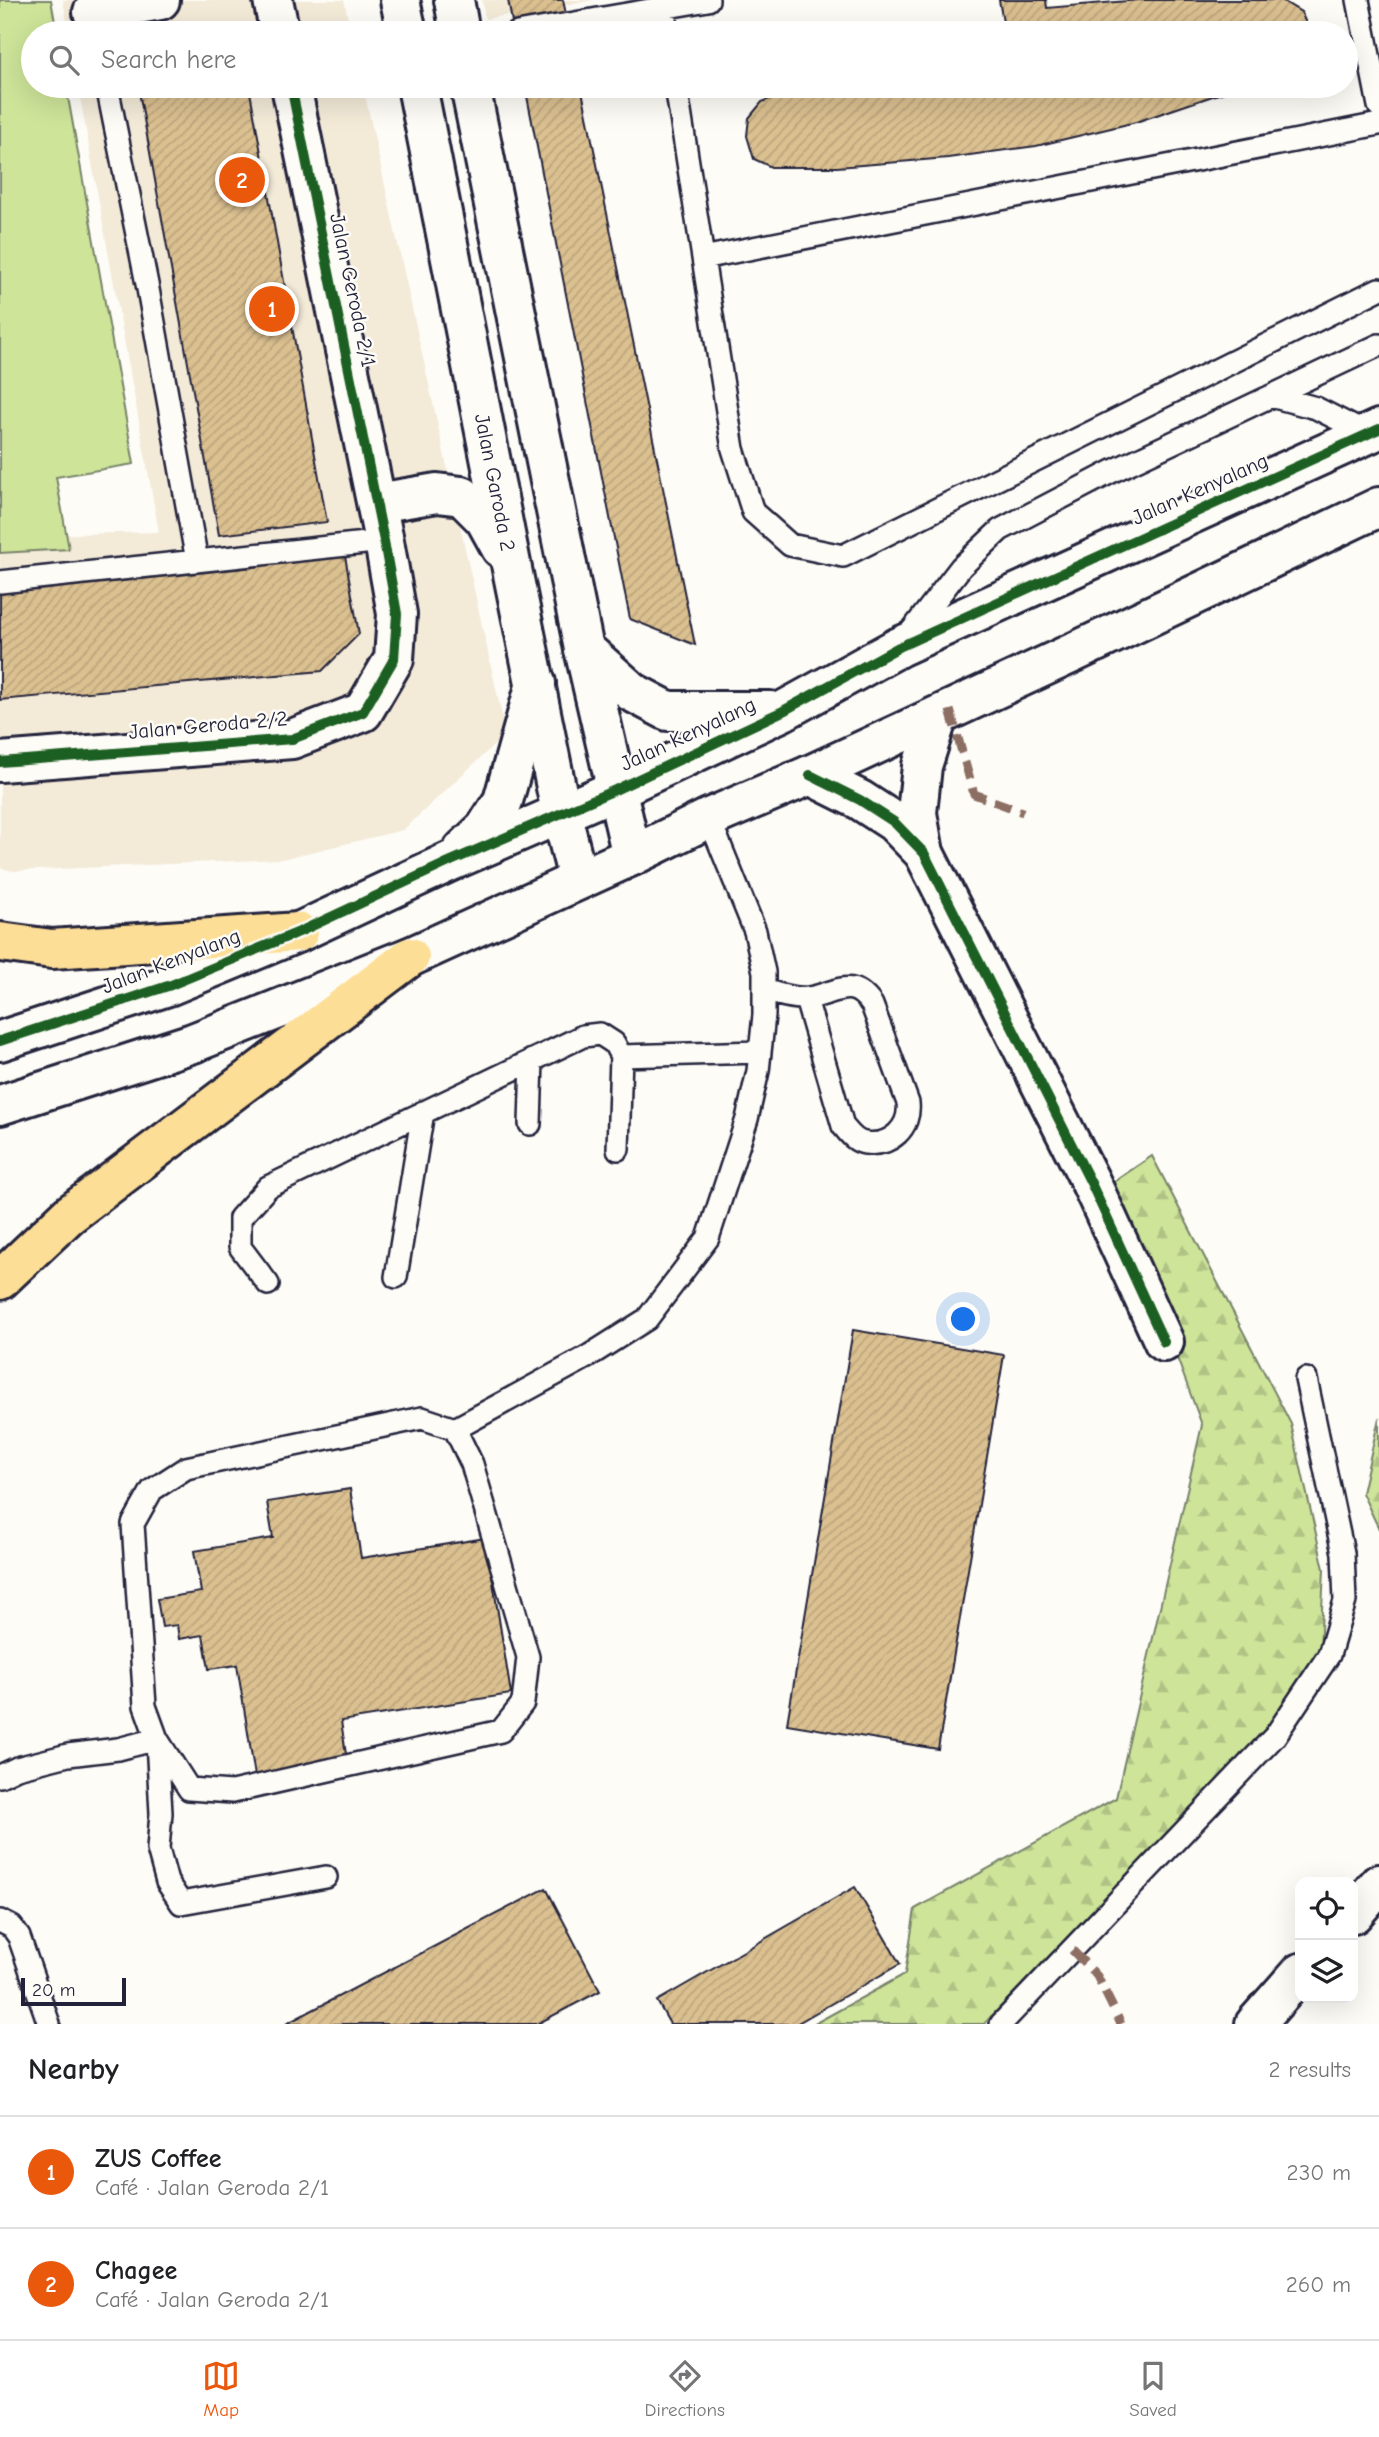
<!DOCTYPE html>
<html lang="en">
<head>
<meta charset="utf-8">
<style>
  body { margin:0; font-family:"Comic Neue",sans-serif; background:#f2f2f2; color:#202124 }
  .controls { position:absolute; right:21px; bottom:21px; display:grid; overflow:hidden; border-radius:14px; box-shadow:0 7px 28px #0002 }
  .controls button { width:63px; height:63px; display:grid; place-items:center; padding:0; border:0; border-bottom:2px solid #e0e0e0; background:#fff; color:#202124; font:35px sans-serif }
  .scale { position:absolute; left:21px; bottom:18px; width:105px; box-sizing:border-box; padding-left:7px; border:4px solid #22223b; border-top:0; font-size:19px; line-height:24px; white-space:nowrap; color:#22223b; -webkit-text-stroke:5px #fdfcf7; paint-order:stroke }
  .you { position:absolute; left:964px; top:1320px; width:24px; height:24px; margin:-18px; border:5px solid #fff; border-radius:50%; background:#1a73e8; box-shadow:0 0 0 10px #1a73e833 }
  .badge { display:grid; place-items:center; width:46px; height:46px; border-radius:50%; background:#ea580c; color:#fff; font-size:23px; font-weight:700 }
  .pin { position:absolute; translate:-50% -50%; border:4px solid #fff; box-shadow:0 2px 7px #0006 }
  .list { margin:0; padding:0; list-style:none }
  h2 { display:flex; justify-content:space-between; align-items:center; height:91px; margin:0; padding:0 28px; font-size:30px }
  h2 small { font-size:23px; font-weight:400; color:#757577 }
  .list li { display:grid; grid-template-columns:46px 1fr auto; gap:21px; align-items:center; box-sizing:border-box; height:112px; padding:0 28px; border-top:2px solid #e0e0e0 }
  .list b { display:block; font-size:26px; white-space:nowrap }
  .list p { margin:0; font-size:23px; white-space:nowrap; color:#757577 }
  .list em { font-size:23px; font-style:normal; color:#757577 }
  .icon { flex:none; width:38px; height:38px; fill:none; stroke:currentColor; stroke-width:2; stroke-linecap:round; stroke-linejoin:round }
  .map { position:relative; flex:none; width:1379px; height:2024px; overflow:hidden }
  .search { position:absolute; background:#fff; box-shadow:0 7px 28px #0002; left:21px; right:21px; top:21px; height:77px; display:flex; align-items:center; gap:18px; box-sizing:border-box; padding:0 24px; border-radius:38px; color:#757577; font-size:26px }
  .sheet { height:315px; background:#fff }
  nav { display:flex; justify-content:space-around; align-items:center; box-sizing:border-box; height:98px; border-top:2px solid #e0e0e0; background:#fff; font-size:19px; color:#757577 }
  nav a { display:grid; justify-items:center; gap:4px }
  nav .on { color:#ea580c }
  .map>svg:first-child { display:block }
</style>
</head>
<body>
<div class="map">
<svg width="1379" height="2024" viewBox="0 0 1379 2024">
  <defs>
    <pattern id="forest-firs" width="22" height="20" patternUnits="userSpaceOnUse" patternTransform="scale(1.75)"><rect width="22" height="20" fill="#cde499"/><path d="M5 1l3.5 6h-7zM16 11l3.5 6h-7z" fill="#b0c385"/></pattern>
    <pattern id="building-hatch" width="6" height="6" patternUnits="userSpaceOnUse" patternTransform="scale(1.75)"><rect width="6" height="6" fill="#dbc090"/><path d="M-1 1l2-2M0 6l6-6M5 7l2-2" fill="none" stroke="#bca57d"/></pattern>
  </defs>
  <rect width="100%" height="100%" fill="#fdfcf7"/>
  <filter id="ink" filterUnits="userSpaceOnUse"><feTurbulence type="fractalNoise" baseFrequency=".0143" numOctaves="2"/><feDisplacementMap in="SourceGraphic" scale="14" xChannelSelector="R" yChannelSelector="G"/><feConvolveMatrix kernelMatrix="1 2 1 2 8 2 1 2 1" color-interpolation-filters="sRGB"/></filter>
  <g filter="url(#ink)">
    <path fill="#f3ead8" d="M63,0H344L351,33H69Z
      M482,0H594L485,19Z
      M78,86H363L506,734L403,830L282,859L13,871L0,868V536L159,532Z"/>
    <path fill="#cde499" stroke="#78836a" stroke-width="2" d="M0,0H51L57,33H33V86H66L134,464L56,477L69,549L0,553Z"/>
    <path fill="url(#forest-firs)" stroke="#78836a" stroke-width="2" d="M1152,1156L1291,1424L1324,1569L1320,1650L1259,1739L984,2024H814L905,1974L915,1909L1116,1798L1202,1425L1112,1183Z
      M1379,1418V1529L1362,1493Z"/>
    <path fill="url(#building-hatch)" stroke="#22223b" stroke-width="2" d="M508,0H563L570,33H514Z
      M999,0H1046L1047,8L1139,0H1281L1301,12L1310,32L949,33L1003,22Z
      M138,86H249L327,522L219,535Z
      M525,86H581L695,645L630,619Z
      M802,86H1242L1136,122L1036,146L948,158L837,167H771L754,159L747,136L749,118L762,102Z
      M345,556L359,634L322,671L0,700V589Z
      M853,1330L1004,1355L938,1749L787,1724Z
      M350,1489L361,1558L486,1538L511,1694L341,1721L347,1761L255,1776L237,1665L209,1669L203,1635L179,1639L177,1625L162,1627L157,1599L201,1592L194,1551L273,1538L267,1502Z
      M855,1887L900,1964L796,2024H670L657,2001Z
      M546,1888L600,1991L537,2024H286Z"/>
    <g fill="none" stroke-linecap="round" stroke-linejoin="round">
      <defs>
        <path id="lane" d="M1358,0L1379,106
          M664,7L668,33
          M517,33L708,0
          M107,86L148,289L197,561
          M676,86L733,449L753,512L790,545L843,556L1379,289
          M703,258L1379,124
          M1271,396L1316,408L1367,434
          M0,582L384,541
          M907,637L961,567L1000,530L1113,471L1379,345
          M764,991C777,993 795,1000 808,998C836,994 851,975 872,1005L908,1103C911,1128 890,1147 865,1143C855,1142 849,1133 843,1126L806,999
          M530,1124L532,1060
          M618,1149L621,1056
          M396,1277L423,1112
          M268,1284L240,1247V1218L268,1187L583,1036L600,1034L614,1043L621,1056L759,1052
          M455,1429L587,1357L647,1319L708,1238L747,1119L758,1071L764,1015V972L755,931L709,818
          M157,1741L161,1813L158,1849L167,1882L181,1903L326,1877
          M0,1776L17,1768L68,1755L118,1749L157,1739L145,1706L133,1524L152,1490L186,1468L422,1418L455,1429L472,1464L528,1657L523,1703L501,1731L232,1792L189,1789L157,1739
          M0,1921L12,1927L19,1937L49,2024
          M1001,2024L1275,1736L1329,1655L1345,1601L1343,1553L1306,1379"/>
        <g id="street">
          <path d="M273,0L280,33"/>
          <path d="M400,0L407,33"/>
          <path d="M454,0L460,33"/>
          <path d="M93,12L160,0"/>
          <path id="s1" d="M417,86L512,569L561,812L578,879"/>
          <path d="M470,86L584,649L632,856"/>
          <path d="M377,503L437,493L462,496L485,519L501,548"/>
          <path d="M0,762L292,739L363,712L394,659L397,614L384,541L291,86"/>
          <path d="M810,775L860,800L894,822L924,853L1091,1183L1164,1342"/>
          <path d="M924,853L917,813L922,766L938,716"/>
          <path d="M1353,1914L1379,1884"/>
          <path d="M1255,2024L1300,1973"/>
        </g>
        <path id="secondary" d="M584,649L632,692L668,711H770
          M463,850L485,829L503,801L536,683
          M0,1041L171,985L299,932L451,861L615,790L783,711L899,647L1379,429
          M0,1105L193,1043L410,957L632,856L709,818L810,775L1077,651L1379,507"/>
        <path id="primary" d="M0,942L52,949L299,932
          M0,1280L69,1215L410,957"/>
      </defs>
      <use href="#lane" stroke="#22223b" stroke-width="26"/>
      <use href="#street" stroke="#22223b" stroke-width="44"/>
      <use href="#secondary" stroke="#22223b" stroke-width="44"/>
      <use href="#primary" stroke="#22223b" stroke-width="44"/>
      <use href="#lane" stroke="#fdfcf7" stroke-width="21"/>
      <use href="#street" stroke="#fdfcf7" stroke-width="38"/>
      <use href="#secondary" stroke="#fdfcf7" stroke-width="38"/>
      <use href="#primary" stroke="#fdde96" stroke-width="38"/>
      <path stroke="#8d6e63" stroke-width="9" stroke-dasharray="18 9" stroke-linecap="butt" d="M950,710L974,794L1023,812
        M1072,1950L1097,1976L1121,2024"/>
      <defs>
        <path id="cycleway" d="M0,762L292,739L363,712L394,659L397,614L384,541L291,86
          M810,775L860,800L894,822L924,853L1091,1183L1164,1342
          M0,1041L171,985L299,932L451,861L615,790L783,711L899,647L1379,429"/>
      </defs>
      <use href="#cycleway" stroke="#fdfcf7" stroke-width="15"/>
      <use href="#cycleway" stroke="#1b5e20" stroke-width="10"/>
    </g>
  </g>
  <g text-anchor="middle" stroke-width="5" stroke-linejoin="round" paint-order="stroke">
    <g font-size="21" fill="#22223b" stroke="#fdfcf7">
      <text transform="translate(353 290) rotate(78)" y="7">Jalan Geroda 2/1</text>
      <text dy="7" stroke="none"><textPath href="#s1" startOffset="404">Jalan Garoda 2</textPath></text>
      <text transform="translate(1200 489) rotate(-24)" y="7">Jalan Kenyalang</text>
      <text transform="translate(208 725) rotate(-5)" y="7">Jalan Geroda 2/2</text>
      <text transform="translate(688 734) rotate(-25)" y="7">Jalan Kenyalang</text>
      <text transform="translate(171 961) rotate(-21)" y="7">Jalan Kenyalang</text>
    </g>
  </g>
</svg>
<div class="controls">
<button><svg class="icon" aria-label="locate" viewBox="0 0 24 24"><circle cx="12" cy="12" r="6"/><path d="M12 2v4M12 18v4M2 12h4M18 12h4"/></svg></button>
<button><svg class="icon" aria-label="layers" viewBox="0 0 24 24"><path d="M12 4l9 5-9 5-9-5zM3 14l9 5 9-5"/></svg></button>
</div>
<div class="scale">20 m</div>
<div class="you"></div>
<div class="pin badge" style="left:272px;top:309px">1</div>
<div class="pin badge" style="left:242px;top:180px">2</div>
<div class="search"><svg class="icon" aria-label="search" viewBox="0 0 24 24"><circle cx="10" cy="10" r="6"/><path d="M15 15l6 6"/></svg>Search here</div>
</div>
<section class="sheet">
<h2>Nearby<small>2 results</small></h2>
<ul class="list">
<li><span class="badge">1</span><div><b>ZUS Coffee</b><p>Café · Jalan Geroda 2/1</p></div><em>230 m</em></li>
<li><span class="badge">2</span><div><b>Chagee</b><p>Café · Jalan Geroda 2/1</p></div><em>260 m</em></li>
</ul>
</section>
<nav>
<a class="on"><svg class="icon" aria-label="map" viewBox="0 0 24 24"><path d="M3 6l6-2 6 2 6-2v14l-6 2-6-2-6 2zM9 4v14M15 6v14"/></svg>Map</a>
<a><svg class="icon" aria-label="directions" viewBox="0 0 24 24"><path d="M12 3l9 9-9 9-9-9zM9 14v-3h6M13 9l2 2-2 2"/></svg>Directions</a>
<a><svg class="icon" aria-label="saved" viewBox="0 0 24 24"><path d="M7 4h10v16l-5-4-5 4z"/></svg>Saved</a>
</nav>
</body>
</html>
